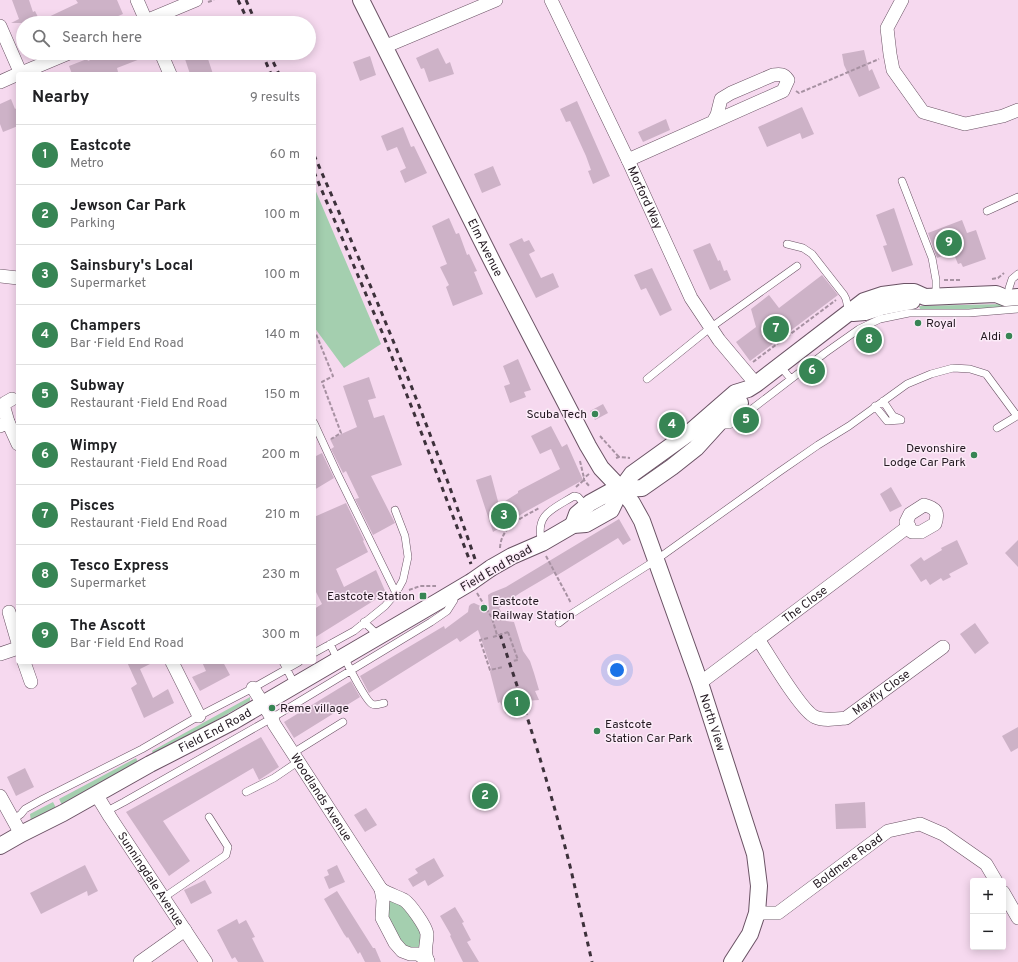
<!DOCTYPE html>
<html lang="en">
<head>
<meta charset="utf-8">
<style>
  body { margin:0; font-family:Overpass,sans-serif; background:#f6f6f6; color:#202124 }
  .controls { position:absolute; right:12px; bottom:12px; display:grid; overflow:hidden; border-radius:4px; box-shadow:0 2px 10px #0003 }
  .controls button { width:36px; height:36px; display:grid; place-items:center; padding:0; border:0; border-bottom:1px solid #e0e0e0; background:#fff; color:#202124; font:20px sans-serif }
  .you { position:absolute; left:617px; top:670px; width:14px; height:14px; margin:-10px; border:3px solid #fff; border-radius:50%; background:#1a73e8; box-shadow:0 0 0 6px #1a73e833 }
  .badge { display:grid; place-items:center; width:26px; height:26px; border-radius:50%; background:#378554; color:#fff; font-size:13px; font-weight:700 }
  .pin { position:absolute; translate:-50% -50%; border:2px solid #fff; box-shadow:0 1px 4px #0006 }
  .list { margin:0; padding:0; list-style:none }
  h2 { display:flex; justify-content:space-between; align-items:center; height:52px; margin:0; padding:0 16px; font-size:17px }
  h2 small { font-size:13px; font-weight:400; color:#757577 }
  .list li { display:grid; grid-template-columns:26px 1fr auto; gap:12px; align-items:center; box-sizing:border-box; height:60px; padding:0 16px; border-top:1px solid #e0e0e0 }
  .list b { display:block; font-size:15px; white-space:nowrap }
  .list p { margin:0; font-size:13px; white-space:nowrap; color:#757577 }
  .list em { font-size:13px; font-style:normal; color:#757577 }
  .icon { flex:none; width:22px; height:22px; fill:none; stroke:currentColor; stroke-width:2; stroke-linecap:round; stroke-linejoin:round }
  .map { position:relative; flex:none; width:1018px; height:962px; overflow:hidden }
  .search { position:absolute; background:#fff; box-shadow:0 2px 10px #0003; left:16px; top:16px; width:300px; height:44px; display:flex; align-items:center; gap:10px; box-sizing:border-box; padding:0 14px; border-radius:22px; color:#757577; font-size:15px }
  .panel { position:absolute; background:#fff; box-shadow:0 2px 10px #0003; left:16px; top:72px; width:300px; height:592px; border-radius:4px }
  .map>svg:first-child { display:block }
</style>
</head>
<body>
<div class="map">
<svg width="1018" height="962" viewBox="0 0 1018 962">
  <rect width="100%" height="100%" fill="#f6d9ef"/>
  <path fill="#a4cfaf" d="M314,187L381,344L344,368L314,327Z
    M1004,304L1009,306C980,310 950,309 920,309L919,306Z
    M250,697V701L154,756L152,751Z
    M136,758L139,764L63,807L59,799Z
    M53,802L57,810L31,822L30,814Z
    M392,900L400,901L424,935C422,948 417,950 404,949L387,919V903Z"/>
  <path fill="#cdb2c7" d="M12,0H29L33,12L35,11L40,21L78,3L76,0H117L123,14L102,23H11L19,19Z
    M438,48L446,64L450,62L454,74L429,82L424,68L421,69L416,58Z
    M864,50L869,71L872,69L880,88L859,97L844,65L842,54Z
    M106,53H153V54L117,68L118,72L113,74H72L69,66L87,59L88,61Z
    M183,53H206L213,74H190Z
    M370,56L376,75L360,81L353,62Z
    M11,99L15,109L18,107V126L3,132L0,124V104Z
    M577,101L610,176L593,184L588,171L591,170L586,156L570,121L566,122L560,109Z
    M802,107L814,134L802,139L800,133L767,147L758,127Z
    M666,119L670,130L643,142L638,132Z
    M403,127L411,147L414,146L427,173L405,183L400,171L406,168L397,147L387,151L381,136Z
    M493,166L501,185L482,193L474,174Z
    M894,208L913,265L892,272L883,246L887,245L876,215Z
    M449,218L456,234L459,233L467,255L469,254L477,271L474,272L483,294L453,306L446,287L449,285L440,267L447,264L432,226Z
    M962,220L967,233L976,230L986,259L963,267L961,263L958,264L953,252L937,258L928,233Z
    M522,238L524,242L529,240L535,251L529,254L541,278L553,273L559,287L536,298L509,244Z
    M710,243L718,261L720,260L724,271L727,270L731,280L710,290L693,250Z
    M652,268L672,310L660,316L646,288L641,290L634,275Z
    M822,275L838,295L750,361L736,342L756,327L751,309L769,295L779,308Z
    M518,359L531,390L524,392L526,397L510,403L504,386L510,384L503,366Z
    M369,377L376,398L368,400L374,418L384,415L402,465L371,476L395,523L373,535L355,499L359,498L346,471L343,473L331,449L334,447L330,439L357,427L343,386Z
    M603,404L608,413L595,420L590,411Z
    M551,426L562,447L567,444L583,480L525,512L493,532L476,480L491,475L499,505L518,493V491L560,469L551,449L540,454L531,436Z
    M322,453L334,478L314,490V457Z
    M891,487L902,506L890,512L880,494Z
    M346,503L364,540L363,541L368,552L336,569L344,587L376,570L386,593L314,638V609L322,604L314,588V517Z
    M619,519L631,540L623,545L618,538L556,576L554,573L520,593L499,608L506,621L514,622L523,651L530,661L534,673L539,690L535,691L539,700L525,701L522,693L511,706L506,714L500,702L498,703L490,672L491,668L478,630L460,642L457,638L369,693L360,676L444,626L445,629L468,612L469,606L471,604L474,603L489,610L488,595L491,593L506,587Z
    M957,540L968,564L949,574L951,577L943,581L941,578L930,585L926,579L921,582L910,565L921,557L924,561L942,550L941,548Z
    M1018,540V567L1005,553Z
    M975,623L989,643L975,654L960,634Z
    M127,662H154L140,669L153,698L168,689L174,703L144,718L131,688L137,684Z
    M202,662H223L230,675L200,691L192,677L206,671Z
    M351,681L360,697L294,738L284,722Z
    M1018,727V748L1011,752L1002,736Z
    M261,737L279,767L259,780L253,768L163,821L190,861L169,876L126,812Z
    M25,768L34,787L16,796L7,777Z
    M865,802L866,828L836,829L835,804Z
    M366,808L377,825L365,832L354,815Z
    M434,858L444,876L428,886L425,880L413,887L408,879L418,873L415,869Z
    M85,865L98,891L88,896L87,891L41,914L30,893Z
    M337,865L345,882L329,889L324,877L329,875L327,870Z
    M205,880L212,893L191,904L184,890Z
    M337,891L373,948H375L381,962H365L360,952L358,954L348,937L347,938L344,934L324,899Z
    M455,907L464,922L462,923L471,940L467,942L479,962H463L450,936L451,935L440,916Z
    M237,919L239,924L246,920L255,937L252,938L264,962H238L235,957L232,959L217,930Z"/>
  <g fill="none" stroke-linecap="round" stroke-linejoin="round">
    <defs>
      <path id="service" d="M902,181L932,258L936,280V297
        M987,211L1018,197
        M787,244L803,248L812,254L844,295L846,299L849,313
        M1009,288L1012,279L1018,274
        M780,366L791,379
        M647,379L710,328L797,266
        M883,401L893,416L900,419
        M875,406L887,421L901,420
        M314,423L337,473L396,593
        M719,425H729L735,422L825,353L859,329L880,319L909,313H969L1018,309
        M997,428L1017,416
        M542,543C534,514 553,509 574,496L578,497L586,506
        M364,622L379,636
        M559,623L568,616L656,560L779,472L818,445L849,426L907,384L931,374L953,368L970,369L986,374L1017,416L1018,415
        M330,644L338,660
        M314,653L354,631L385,606L396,593L403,580L408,557L405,536L395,510
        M344,656C347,664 366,701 372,704C375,706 380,704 384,703
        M283,662L295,685
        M293,753L343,722
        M246,792L274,778L299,761
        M107,811L124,802L272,718L431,622L447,611L454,600L452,593
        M13,820L21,814L25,809L43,799L142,749L199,716L253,688L299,662
        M163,898L226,855L228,847L209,817"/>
      <g id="minor">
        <path d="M137,0L147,23"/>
        <path id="s1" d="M551,0L628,160L691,298L719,340L756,384"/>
        <path d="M902,0L887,28L890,54L893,70L923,112L965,124L1003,116L1018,110"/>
        <path d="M141,23L196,0"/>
        <path d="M0,26L21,74"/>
        <path d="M384,47L496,0"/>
        <path d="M161,53L170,74"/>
        <path d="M19,74L69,53"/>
        <path d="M0,82L18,74"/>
        <path d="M628,160L783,91L788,80C784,74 780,74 773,75L731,93L721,99L717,115L713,122"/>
        <path d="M0,276L18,278"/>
        <path d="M8,422L4,408L5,403L12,399"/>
        <path d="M0,426L8,422L18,444"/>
        <path d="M924,505C936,508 939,512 935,524L921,532H912L906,522L910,514Z"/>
        <path d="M9,612L18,643"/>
        <path id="s2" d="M758,639C768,654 801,711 815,717C824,721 836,719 846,718L943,647"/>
        <path d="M0,654L18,648"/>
        <path d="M24,662L31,682"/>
        <path d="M172,662L199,716"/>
        <path id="s3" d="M700,683L909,526"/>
        <path id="s4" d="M253,688L272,718L274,724L381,889L383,900L382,918L395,943L402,951L410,954H418L428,961"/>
        <path id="s5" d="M96,794L110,817L206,962"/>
        <path d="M0,796L21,834"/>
        <path d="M381,889C388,894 396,896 404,900C410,904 426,926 427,934C427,946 423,949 428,962"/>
        <path d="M1003,892L1018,918"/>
        <path id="s6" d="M757,913H778L888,831L920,824L943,834L986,864L996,881"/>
        <path d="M140,962L185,930"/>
      </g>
      <g id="tertiary">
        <path id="s7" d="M361,0L494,265L588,446L601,468L621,489L632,503L642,521L700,683L755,854L759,886L757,913L750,934L732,962"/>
        <path d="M853,313L865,312L881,307L912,301"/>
        <path d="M573,525L577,514L590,503L610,492L621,489L642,488L672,467L696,448L726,415L740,403"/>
        <path d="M491,568L512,556L542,543L573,525L586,524L611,510L621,489L632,474L689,433L735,393L748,389L756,384L864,301L882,295L905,292H914L925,297L996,294L1006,298L1018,297"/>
        <path id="s8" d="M0,846L21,834L63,813L150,764L232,722L439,601L471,582"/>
      </g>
    </defs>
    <use href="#service" stroke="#6a5264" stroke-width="8"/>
    <use href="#minor" stroke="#6a5264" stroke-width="14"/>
    <use href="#tertiary" stroke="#6a5264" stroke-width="18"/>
    <path stroke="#a791a2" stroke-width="2" stroke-dasharray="4 2" stroke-linecap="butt" d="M208,2L214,0
      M796,91L799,93L879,59
      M992,279L998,278L1004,273
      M944,280H960
      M314,329L333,376L322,382L341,433L331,439
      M753,362L836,300
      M600,436L619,457
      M616,458L619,457L630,458
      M580,461L584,478
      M589,474L584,478V480L590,487
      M576,487L584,480
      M500,548C501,526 522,518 539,508
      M546,556L571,603
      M409,590L420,586H436
      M477,593L492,618L497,635
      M508,632L518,660L513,661
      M488,638L480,640L490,670L503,667"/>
    <use href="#service" stroke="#fff" stroke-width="7"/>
    <use href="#minor" stroke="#fff" stroke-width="13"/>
    <use href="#tertiary" stroke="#fff" stroke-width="16"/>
    <path stroke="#3d313b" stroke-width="3" stroke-dasharray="5 5" stroke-linecap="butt" d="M238,0L249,23
      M246,0L256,23
      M262,53L271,74
      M269,53L279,74
      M314,155C373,289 429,423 476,562
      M314,172L382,332L412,408L471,564
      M500,634C526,712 551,790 571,870C578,901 585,931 592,962"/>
    <defs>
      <path id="tertiary-bridge" d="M471,582L491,568"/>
    </defs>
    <use href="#tertiary-bridge" stroke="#6a5264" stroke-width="18" stroke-linecap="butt"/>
    <path stroke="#a791a2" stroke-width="2" stroke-dasharray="4 2" stroke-linecap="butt" d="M493,637L508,632"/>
    <use href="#tertiary-bridge" stroke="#fff" stroke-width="16"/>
  </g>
  <g fill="#378554" stroke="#fcebf8" stroke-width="1.5">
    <circle cx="918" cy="323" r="4"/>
    <circle cx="1009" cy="336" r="4"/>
    <circle cx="595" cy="414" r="4"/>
    <circle cx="974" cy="455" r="4"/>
    <rect x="419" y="592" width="8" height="8" rx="2"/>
    <circle cx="484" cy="608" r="4"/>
    <circle cx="272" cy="708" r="4"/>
    <circle cx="597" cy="731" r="4"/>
  </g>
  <g text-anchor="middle" stroke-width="3" stroke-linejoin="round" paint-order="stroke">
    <g font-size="12" fill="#231921" stroke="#fcebf8">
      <text dy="4" stroke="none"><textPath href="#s1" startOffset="219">Morford Way</textPath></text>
      <text dy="4" stroke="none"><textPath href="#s7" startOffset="277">Elm Avenue</textPath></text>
      <text transform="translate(496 568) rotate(-30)" y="4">Field End Road</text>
      <text dy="4" stroke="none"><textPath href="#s3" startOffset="131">The Close</textPath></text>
      <text dy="4" stroke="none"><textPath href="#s2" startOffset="172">Mayfly Close</textPath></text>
      <text dy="4" stroke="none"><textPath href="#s7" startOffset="807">North View</textPath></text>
      <text dy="4" stroke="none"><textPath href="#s8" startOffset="244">Field End Road</textPath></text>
      <text dy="4" stroke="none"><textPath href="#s4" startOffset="129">Woodlands Avenue</textPath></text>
      <text dy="4" stroke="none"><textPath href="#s6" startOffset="108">Boldmere Road</textPath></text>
      <text dy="4" stroke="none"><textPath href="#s5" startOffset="101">Sunningdale Avenue</textPath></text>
    </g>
    <g font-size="12" fill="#231921" stroke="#fcebf8" text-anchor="start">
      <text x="926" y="327">Royal</text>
      <text x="1001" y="340" text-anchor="end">Aldi</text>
      <text x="587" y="418" text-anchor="end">Scuba Tech</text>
      <text x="966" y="452" text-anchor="end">Devonshire<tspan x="966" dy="14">Lodge Car Park</tspan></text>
      <text x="415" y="600" text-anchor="end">Eastcote Station</text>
      <text x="492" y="605">Eastcote<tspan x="492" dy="14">Railway Station</tspan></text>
      <text x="280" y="712">Reme village</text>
      <text x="605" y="728">Eastcote<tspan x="605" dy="14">Station Car Park</tspan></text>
    </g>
  </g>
</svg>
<div class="controls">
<button>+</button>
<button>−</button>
</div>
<div class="you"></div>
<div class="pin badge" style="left:517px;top:703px">1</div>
<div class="pin badge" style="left:485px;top:796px">2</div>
<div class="pin badge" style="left:504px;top:516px">3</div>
<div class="pin badge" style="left:672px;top:425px">4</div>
<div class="pin badge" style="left:746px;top:420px">5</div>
<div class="pin badge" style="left:812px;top:371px">6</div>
<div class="pin badge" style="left:776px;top:329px">7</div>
<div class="pin badge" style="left:869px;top:340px">8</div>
<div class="pin badge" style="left:949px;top:243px">9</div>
<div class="search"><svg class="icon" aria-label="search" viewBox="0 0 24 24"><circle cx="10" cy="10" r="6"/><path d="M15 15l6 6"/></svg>Search here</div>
<section class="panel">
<h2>Nearby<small>9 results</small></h2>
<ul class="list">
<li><span class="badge">1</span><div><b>Eastcote</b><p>Metro</p></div><em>60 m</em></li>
<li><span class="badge">2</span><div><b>Jewson Car Park</b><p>Parking</p></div><em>100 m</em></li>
<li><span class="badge">3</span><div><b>Sainsbury's Local</b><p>Supermarket</p></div><em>100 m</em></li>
<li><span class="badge">4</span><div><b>Champers</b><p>Bar · Field End Road</p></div><em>140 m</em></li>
<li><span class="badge">5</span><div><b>Subway</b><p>Restaurant · Field End Road</p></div><em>150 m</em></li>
<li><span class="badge">6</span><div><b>Wimpy</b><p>Restaurant · Field End Road</p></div><em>200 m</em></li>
<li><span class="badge">7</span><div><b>Pisces</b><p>Restaurant · Field End Road</p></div><em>210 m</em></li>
<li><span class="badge">8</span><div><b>Tesco Express</b><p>Supermarket</p></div><em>230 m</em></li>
<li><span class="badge">9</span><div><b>The Ascott</b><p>Bar · Field End Road</p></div><em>300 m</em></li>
</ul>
</section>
</div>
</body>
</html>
